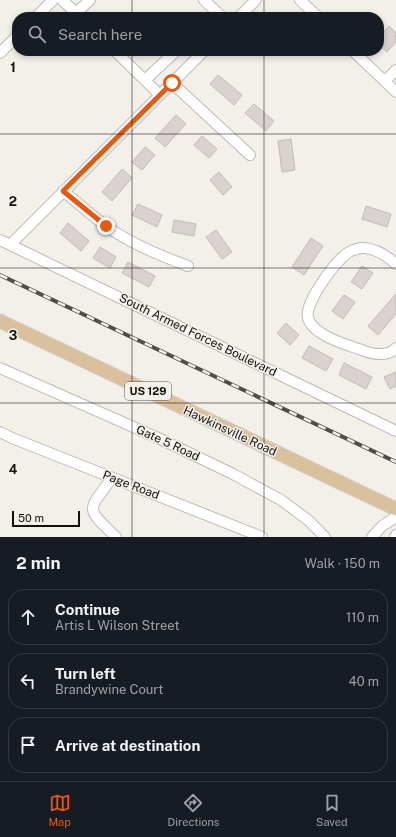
<!DOCTYPE html>
<html lang="en">
<head>
<meta charset="utf-8">
<style>
  body { margin:0; font-family:"Public Sans",sans-serif; background:#20242c; color:#f1f3f6 }
  .scale { position:absolute; left:12px; bottom:10px; width:68px; box-sizing:border-box; padding-left:4px; border:2px solid #12110f; border-top:0; font-size:11px; line-height:14px; white-space:nowrap; color:#12110f; -webkit-text-stroke:3px #f3f0ea; paint-order:stroke }
  .stop { position:absolute; width:12px; height:12px; margin:-9px; border:3px solid #ea580c; border-radius:50%; background:#fff }
  .stop.end { background:#ea580c; border-color:#fff; box-shadow:0 1px 4px #0008 }
  .list { margin:0; padding:0; list-style:none }
  h2 { display:flex; justify-content:space-between; align-items:center; height:52px; margin:0; padding:0 16px; font-size:17px }
  h2 small { font-size:13px; font-weight:400; color:#9ea1a6 }
  .list li { display:grid; grid-template-columns:26px 1fr auto; gap:12px; align-items:center; box-sizing:border-box; height:56px; margin:0 8px 8px; padding:0 8px; border:1px solid #363941; border-radius:16px }
  .list b { display:block; font-size:15px; white-space:nowrap }
  .list p { margin:0; font-size:13px; white-space:nowrap; color:#9ea1a6 }
  .list em { font-size:13px; font-style:normal; color:#9ea1a6 }
  .icon { flex:none; width:22px; height:22px; fill:none; stroke:currentColor; stroke-width:2; stroke-linecap:round; stroke-linejoin:round }
  .map { position:relative; flex:none; width:396px; height:537px; overflow:hidden }
  .search { position:absolute; background:#171b24; box-shadow:0 2px 6px #0003; left:12px; right:12px; top:12px; height:44px; display:flex; align-items:center; gap:10px; box-sizing:border-box; padding:0 14px; border-radius:16px; color:#9ea1a6; font-size:15px }
  .sheet { height:244px; background:#171b24 }
  nav { display:flex; justify-content:space-around; align-items:center; box-sizing:border-box; height:56px; border-top:1px solid #363941; background:#171b24; font-size:11px; color:#9ea1a6 }
  nav a { display:grid; justify-items:center; gap:2px }
  nav .on { color:#ea580c }
  .map>svg:first-child { display:block }
</style>
</head>
<body>
<div class="map">
<svg width="396" height="537" viewBox="0 0 396 537">
  <rect width="100%" height="100%" fill="#f3f0ea"/>
  <path fill="#d9d2d1" stroke="#c1bab9" d="M389,26L396,33V42L387,52L379,45V37Z
    M218,75L242,95L234,105L210,84Z
    M254,104L274,121L266,131L245,113Z
    M176,115L186,124L165,147L155,138Z
    M202,136L217,149L209,158L194,145Z
    M291,139L295,170L282,172L278,141Z
    M145,147L155,155L142,170L132,162Z
    M122,169L132,178L112,201L102,192Z
    M219,172L232,187L223,195L210,180Z
    M138,204L162,215L157,227L132,215Z
    M366,206L391,214L387,227L362,219Z
    M174,220L196,224L194,236L172,232Z
    M68,223L89,241L81,251L60,233Z
    M216,230L232,252L222,259L206,237Z
    M311,238L323,246L304,275L292,267Z
    M100,247L116,257L110,268L93,258Z
    M128,262L155,276L149,287L122,273Z
    M362,266L373,273L362,289L351,282Z
    M396,294V314L378,335L368,326Z
    M344,295L355,302L343,319L332,311Z
    M286,323L299,335L290,345L277,333Z
    M309,346L333,359L326,371L302,358Z
    M344,363L372,377L366,389L339,375Z
    M396,372V386L390,389L384,377Z"/>
  <g fill="none" stroke-linecap="round" stroke-linejoin="round">
    <defs>
      <path id="minor" d="M62,0L76,13
        M204,0L222,17
        M300,0L318,17
        M36,17L53,0
        M80,17L76,13L90,0
        M239,17L256,0
        M115,51L160,95
        M353,51L396,92
        M0,53L17,36
        M145,80L176,51
        M385,81L396,70
        M172,83L250,155
        M63,191C77,202 91,215 106,226C129,243 161,256 188,266
        M0,240L396,431
        M10,245L204,51
        M396,264C387,256 375,248 363,248C360,248 352,250 349,252C336,260 304,303 308,318C313,335 344,344 359,349C371,354 386,358 396,348
        M0,368L156,437L233,474L281,500L308,520L325,537
        M0,432L12,438L262,537
        M112,478C87,512 85,507 116,537
        M372,537L382,526L396,517
        M395,537L396,535"/>
      <path id="major" d="M0,321L396,509"/>
    </defs>
    <use href="#minor" stroke="#bebbb6" stroke-width="12"/>
    <use href="#major" stroke="#d0cfcf" stroke-width="15"/>
    <use href="#minor" stroke="#fff" stroke-width="10"/>
    <use href="#major" stroke="#dac19b" stroke-width="13"/>
    <defs>
      <path id="rail" d="M0,275L396,462"/>
    </defs>
    <use href="#rail" stroke="#504e4b" stroke-width="4"/>
    <use href="#rail" stroke="#f3f0ea" stroke-width="2.5" stroke-dasharray="8" stroke-linecap="butt"/>
  </g>
  <g fill="none" stroke-linecap="round" stroke-linejoin="round">
    <path stroke="#ea580c" stroke-width="5" d="M106,226L63,191L172,83"/>
  </g>
  <path fill="none" stroke="#12110f" stroke-width="1" stroke-opacity="0.55" d="M132,0V17M264,0V17M132,51V537M264,51V537M0,134H396M0,268H396M0,403H396"/>
  <g text-anchor="middle" stroke-width="3" stroke-linejoin="round" paint-order="stroke">
    <rect fill="#f3f0ea" stroke="#565451" stroke-width="1" x="125" y="382" width="46" height="18" rx="3"/>
    <g font-size="11" font-weight="bold" fill="#12110f">
      <text x="148" y="395">US 129</text>
    </g>
    <g font-size="12" fill="#12110f" stroke="#f3f0ea">
      <text transform="translate(198 335) rotate(26)" y="4">South Armed Forces Boulevard</text>
      <text transform="translate(230 431) rotate(25)" y="4">Hawkinsville Road</text>
      <text transform="translate(168 443) rotate(25)" y="4">Gate 5 Road</text>
      <text transform="translate(131 485) rotate(21)" y="4">Page Road</text>
    </g>
  </g>
  <g font-size="13" text-anchor="middle" font-weight="bold" fill="#12110f" stroke="#f3f0ea" stroke-width="3" stroke-linejoin="round" paint-order="stroke">
    <text x="13" y="72">1</text>
    <text x="13" y="206">2</text>
    <text x="13" y="340">3</text>
    <text x="13" y="474">4</text>
  </g>
</svg>
<div class="scale">50 m</div>
<div class="stop" style="left:172px;top:83px"></div>
<div class="stop end" style="left:106px;top:226px"></div>
<div class="search"><svg class="icon" aria-label="search" viewBox="0 0 24 24"><circle cx="10" cy="10" r="6"/><path d="M15 15l6 6"/></svg>Search here</div>
</div>
<section class="sheet">
<h2>2 min<small>Walk · 150 m</small></h2>
<ul class="list">
<li><svg class="icon" aria-label="ahead" viewBox="0 0 24 24"><path d="M12 20V5M6 11l6-6 6 6"/></svg><div><b>Continue</b><p>Artis L Wilson Street</p></div><em>110 m</em></li>
<li><svg class="icon" aria-label="left" viewBox="0 0 24 24"><path d="M17 20v-9H6M10 6l-5 5 5 5"/></svg><div><b>Turn left</b><p>Brandywine Court</p></div><em>40 m</em></li>
<li><svg class="icon" aria-label="arrive" viewBox="0 0 24 24"><path d="M6 21V4h12l-3 4 3 4H6"/></svg><div><b>Arrive at destination</b></div></li>
</ul>
</section>
<nav>
<a class="on"><svg class="icon" aria-label="map" viewBox="0 0 24 24"><path d="M3 6l6-2 6 2 6-2v14l-6 2-6-2-6 2zM9 4v14M15 6v14"/></svg>Map</a>
<a><svg class="icon" aria-label="directions" viewBox="0 0 24 24"><path d="M12 3l9 9-9 9-9-9zM9 14v-3h6M13 9l2 2-2 2"/></svg>Directions</a>
<a><svg class="icon" aria-label="saved" viewBox="0 0 24 24"><path d="M7 4h10v16l-5-4-5 4z"/></svg>Saved</a>
</nav>
</body>
</html>
